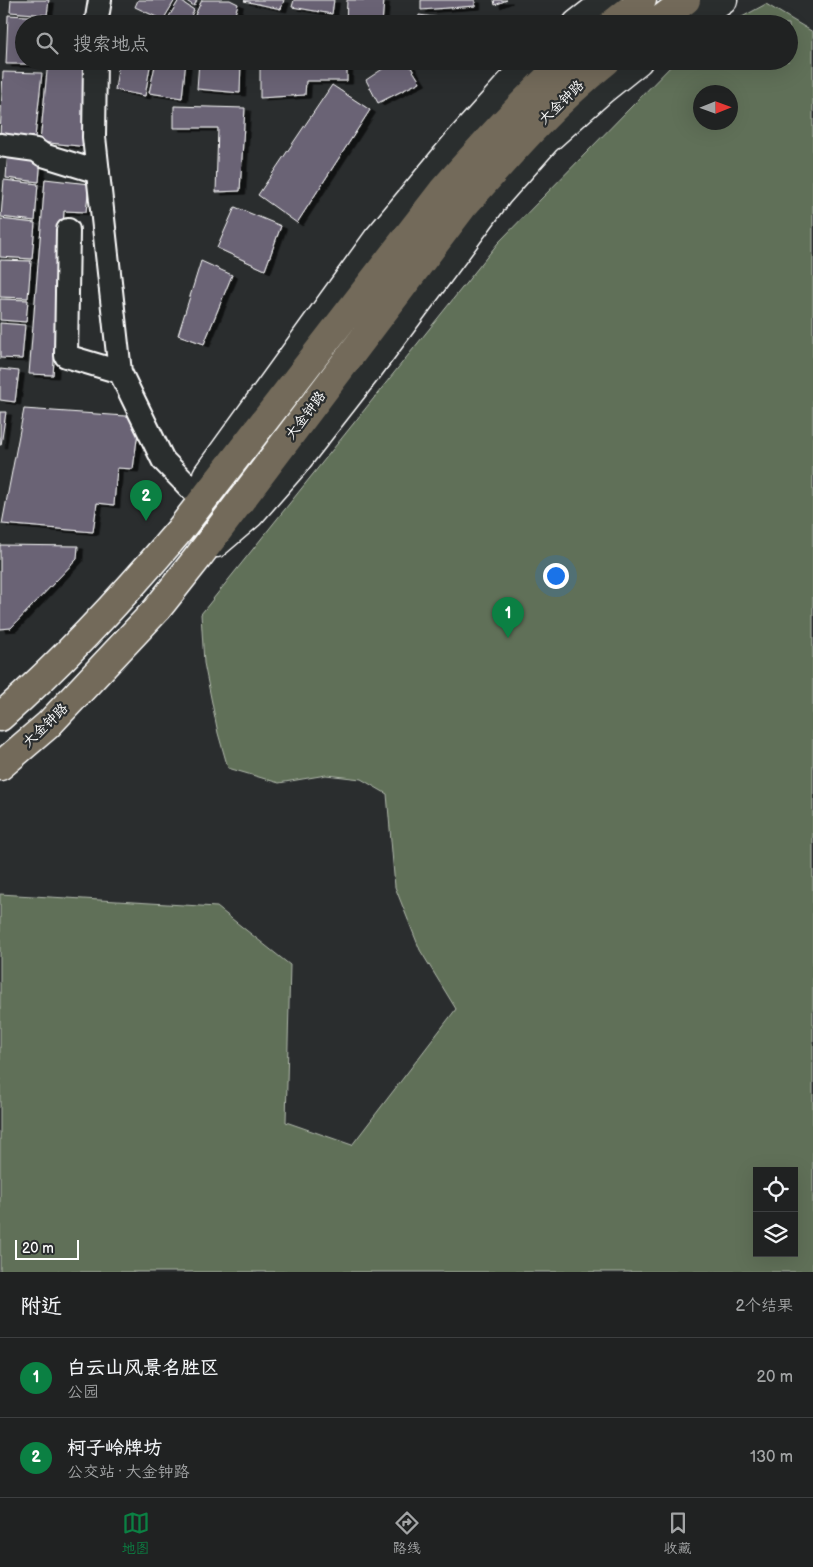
<!DOCTYPE html>
<html lang="zh">
<head>
<meta charset="utf-8">
<style>
  body { margin:0; font-family:"Balsamiq Sans","LXGW WenKai TC",sans-serif; background:#2d2f2f; color:#f1f3f6 }
  .controls { position:absolute; right:15px; bottom:15px; display:grid; overflow:hidden; border-radius:0px; box-shadow:0 5px 20px #0002 }
  .controls button { width:45px; height:45px; display:grid; place-items:center; padding:0; border:0; border-bottom:1px solid #3d3f40; background:#202222; color:#f1f3f6; font:25px sans-serif }
  .compass { position:absolute; left:693px; top:85px; width:45px; height:45px; border-radius:50%; background:#202222; box-shadow:0 5px 20px #0002; rotate:89deg }
  .scale { position:absolute; left:15px; bottom:12px; width:64px; box-sizing:border-box; padding-left:5px; border:2px solid #fff; border-top:0; font-size:14px; line-height:18px; white-space:nowrap; color:#fff; -webkit-text-stroke:4px #2a2d2e; paint-order:stroke }
  .you { position:absolute; left:555px; top:575px; width:18px; height:18px; margin:-12px; border:4px solid #fff; border-radius:50%; background:#1a73e8; box-shadow:0 0 0 8px #1a73e833 }
  .badge { display:grid; place-items:center; width:32px; height:32px; border-radius:50%; background:#0b8043; color:#fff; font-size:16px; font-weight:700 }
  .pin { position:absolute; translate:-50% -41px; filter:drop-shadow(0 1px 2px #0008) }
  .pin::after { content:''; position:absolute; top:26px; width:18px; height:15px; background:inherit; clip-path:polygon(0 0,100% 0,50% 100%) }
  .list { margin:0; padding:0; list-style:none }
  h2 { display:flex; justify-content:space-between; align-items:center; height:65px; margin:0; padding:0 20px; font-size:21px }
  h2 small { font-size:16px; font-weight:400; color:#a2a4a5 }
  .list li { display:grid; grid-template-columns:32px 1fr auto; gap:15px; align-items:center; box-sizing:border-box; height:80px; padding:0 20px; border-top:1px solid #3d3f40 }
  .list b { display:block; font-size:19px; white-space:nowrap }
  .list p { margin:0; font-size:16px; white-space:nowrap; color:#a2a4a5 }
  .list em { font-size:16px; font-style:normal; color:#a2a4a5 }
  .icon { flex:none; width:28px; height:28px; fill:none; stroke:currentColor; stroke-width:2; stroke-linecap:round; stroke-linejoin:round }
  .map { position:relative; flex:none; width:813px; height:1272px; overflow:hidden }
  .search { position:absolute; background:#202222; box-shadow:0 5px 20px #0002; left:15px; right:15px; top:15px; height:55px; display:flex; align-items:center; gap:12px; box-sizing:border-box; padding:0 18px; border-radius:28px; color:#a2a4a5; font-size:19px }
  .sheet { height:225px; background:#202222 }
  nav { display:flex; justify-content:space-around; align-items:center; box-sizing:border-box; height:70px; border-top:1px solid #3d3f40; background:#202222; font-size:14px; color:#a2a4a5 }
  nav a { display:grid; justify-items:center; gap:2px }
  nav .on { color:#0b8043 }
  .map>svg:first-child { display:block }
</style>
</head>
<body>
<div class="map">
<svg width="813" height="1272" viewBox="0 0 813 1272">
  <defs>
    <filter id="shadow"><feDropShadow dx="5.5" dy="3" stdDeviation="0" flood-color="#0009"/></filter>
  </defs>
  <rect width="100%" height="100%" fill="#2a2d2e"/>
  <filter id="ink" filterUnits="userSpaceOnUse"><feTurbulence type="fractalNoise" baseFrequency=".02" numOctaves="2"/><feDisplacementMap in="SourceGraphic" scale="10" xChannelSelector="R" yChannelSelector="G"/><feConvolveMatrix kernelMatrix="1 2 1 2 8 2 1 2 1" color-interpolation-filters="sRGB"/></filter>
  <g filter="url(#ink)">
    <path fill="#617058" stroke="#b0b8ac" fill-rule="evenodd" d="M766,4L813,32V1272H0V894L217,907L290,965L286,1122L352,1145L456,1009L420,950L395,887L387,794L361,779L326,775L279,783L228,768L218,733L204,663L201,614L498,243L676,61H789V24H729ZM700,92H730V122H700ZM757,1171H794V1253H757Z"/>
    <path fill="#6a6475" stroke="#fff" filter="url(#shadow)" d="M11,0H49L47,15L10,12Z
      M138,0H175L163,20L135,7Z
      M179,0L194,10L191,16L199,21L197,24H173L167,20Z
      M185,0H197L194,6Z
      M202,0H230L238,4L232,24H214L195,15Z
      M245,0H284L281,9L244,1Z
      M294,0H334L332,14L292,7Z
      M347,0H384L382,24H346Z
      M421,0H475V6L421,10Z
      M494,0H507L495,5Z
      M8,15L44,17V24H24V61H41L40,64H6Z
      M419,15L441,18L440,24H418Z
      M125,17L158,23V24H124Z
      M333,21V24H260V22Z
      M48,61H91L88,147L40,142Z
      M119,61H151L145,96L115,90Z
      M156,61H186L182,98L149,93Z
      M199,61H241L240,93L197,89Z
      M260,61H347V81H306L305,95L260,98Z
      M379,61H407L420,82L378,103L366,80L384,68Z
      M3,72L42,73L35,137L0,135Z
      M332,85L370,110L297,223L258,195Z
      M174,106L245,108L240,191L216,192L218,128H174Z
      M8,150L41,157L39,182L6,178Z
      M45,179L89,184L86,212L64,211L53,375L29,374Z
      M4,180L38,184L35,221L1,217Z
      M235,207L281,226L265,270L217,248Z
      M0,219L35,223L32,259L0,257Z
      M0,260L31,261L28,298L0,297Z
      M201,261L232,275L204,344L178,335Z
      M0,299L28,300L26,322L0,320Z
      M0,323L25,325L22,359L0,358Z
      M0,369L19,371L15,402L0,400Z
      M24,409L140,417L133,469L117,468L114,505L97,503L93,532L2,524Z
      M0,412H6L1,445H0Z
      M0,545L78,546L77,559L11,628L0,629Z"/>
    <g fill="none" stroke-linecap="round" stroke-linejoin="round">
      <defs>
        <path id="minor" d="M96,24L100,0
          M95,61L94,137L120,372L163,460L197,495
          M0,145L36,150L43,155L98,172
          M68,230L66,356L120,372"/>
        <path id="tertiary" d="M577,24L608,0
          M688,24L723,0
          M207,475L377,240L459,141L518,75L535,61
          M216,543L250,514L294,464L369,368L498,194L546,140L602,90L638,61"/>
        <path id="primary" d="M612,24L642,0
          M655,24L686,0
          M0,717C65,660 123,597 179,531L442,191C481,146 522,102 565,61
          M0,766L48,725L157,609L199,556L462,208C508,156 553,104 607,61"/>
      </defs>
      <use href="#minor" stroke="#fff" stroke-width="26"/>
      <use href="#tertiary" stroke="#fff" stroke-width="31"/>
      <use href="#primary" stroke="#fff" stroke-width="31"/>
      <use href="#minor" stroke="#2a2d2e" stroke-width="22"/>
      <use href="#tertiary" stroke="#2a2d2e" stroke-width="28"/>
      <use href="#primary" stroke="#736b5a" stroke-width="28"/>
    </g>
  </g>
  <g text-anchor="middle" stroke-width="4.5" stroke-linejoin="round" paint-order="stroke">
    <g font-size="14" fill="#fff" stroke="#2a2d2e">
      <text transform="translate(561 102) rotate(-44)" y="5">大金钟路</text>
      <text transform="translate(305 415) rotate(-53)" y="5">大金钟路</text>
      <text transform="translate(45 725) rotate(-44)" y="5">大金钟路</text>
    </g>
  </g>
</svg>
<div class="controls">
<button><svg class="icon" aria-label="locate" viewBox="0 0 24 24"><circle cx="12" cy="12" r="6"/><path d="M12 2v4M12 18v4M2 12h4M18 12h4"/></svg></button>
<button><svg class="icon" aria-label="layers" viewBox="0 0 24 24"><path d="M12 4l9 5-9 5-9-5zM3 14l9 5 9-5"/></svg></button>
</div>
<svg class="compass" viewBox="-18 -18 36 36"><path d="M0-13l5 13h-10z" fill="#e53935"/><path d="M0 13l5-13h-10z" fill="#a2a4a5"/></svg>
<div class="scale">20 m</div>
<div class="you"></div>
<div class="pin badge" style="left:508px;top:638px">1</div>
<div class="pin badge" style="left:146px;top:521px">2</div>
<div class="search"><svg class="icon" aria-label="search" viewBox="0 0 24 24"><circle cx="10" cy="10" r="6"/><path d="M15 15l6 6"/></svg>搜索地点</div>
</div>
<section class="sheet">
<h2>附近<small>2个结果</small></h2>
<ul class="list">
<li><span class="badge">1</span><div><b>白云山风景名胜区</b><p>公园</p></div><em>20 m</em></li>
<li><span class="badge">2</span><div><b>柯子岭牌坊</b><p>公交站 · 大金钟路</p></div><em>130 m</em></li>
</ul>
</section>
<nav>
<a class="on"><svg class="icon" aria-label="map" viewBox="0 0 24 24"><path d="M3 6l6-2 6 2 6-2v14l-6 2-6-2-6 2zM9 4v14M15 6v14"/></svg>地图</a>
<a><svg class="icon" aria-label="directions" viewBox="0 0 24 24"><path d="M12 3l9 9-9 9-9-9zM9 14v-3h6M13 9l2 2-2 2"/></svg>路线</a>
<a><svg class="icon" aria-label="saved" viewBox="0 0 24 24"><path d="M7 4h10v16l-5-4-5 4z"/></svg>收藏</a>
</nav>
</body>
</html>
